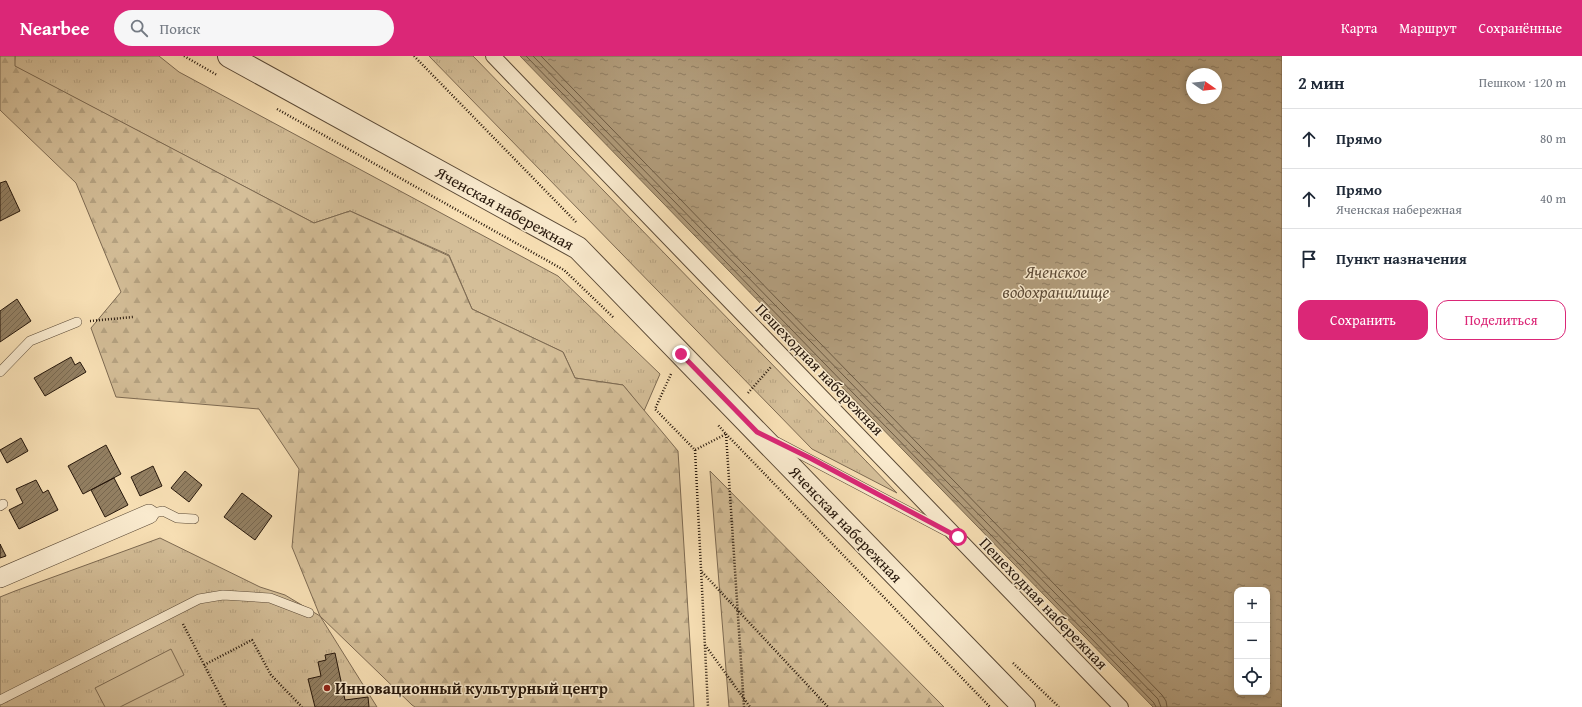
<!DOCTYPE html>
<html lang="ru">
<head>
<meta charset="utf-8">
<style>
  body { margin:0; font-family:"Gentium Book Plus",serif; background:#f6f6f7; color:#1f2937 }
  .controls { position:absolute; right:12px; bottom:12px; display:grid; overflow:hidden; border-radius:8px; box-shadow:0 2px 6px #0003 }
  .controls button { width:36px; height:36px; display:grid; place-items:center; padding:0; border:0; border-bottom:1px solid #e0e1e3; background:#fff; color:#1f2937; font:20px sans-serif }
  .compass { position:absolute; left:1186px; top:12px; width:36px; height:36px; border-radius:50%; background:#fff; box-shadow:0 2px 6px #0003; rotate:104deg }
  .stop { position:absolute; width:12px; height:12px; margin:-9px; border:3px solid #db2777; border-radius:50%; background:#fff }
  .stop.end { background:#db2777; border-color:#fff; box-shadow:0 1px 4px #0008 }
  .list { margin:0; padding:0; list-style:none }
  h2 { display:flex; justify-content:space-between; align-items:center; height:52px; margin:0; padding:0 16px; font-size:17px }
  h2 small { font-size:13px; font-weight:400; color:#747a83 }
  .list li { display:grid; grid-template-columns:26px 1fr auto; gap:12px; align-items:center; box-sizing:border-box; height:60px; padding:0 16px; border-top:1px solid #e0e1e3 }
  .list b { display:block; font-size:15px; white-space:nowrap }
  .list p { margin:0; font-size:13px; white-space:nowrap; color:#747a83 }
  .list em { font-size:13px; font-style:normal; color:#747a83 }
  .actions { display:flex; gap:8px; padding:12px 16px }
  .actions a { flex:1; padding:9px 0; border:1px solid #db2777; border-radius:12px; text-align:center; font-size:14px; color:#db2777 }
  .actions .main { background:#db2777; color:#fff }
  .icon { flex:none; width:22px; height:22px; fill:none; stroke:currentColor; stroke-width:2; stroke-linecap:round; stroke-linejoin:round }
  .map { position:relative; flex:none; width:1282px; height:651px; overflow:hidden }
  header { display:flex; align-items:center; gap:24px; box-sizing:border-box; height:56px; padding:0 20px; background:#db2777; color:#fff }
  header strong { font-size:19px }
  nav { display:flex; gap:22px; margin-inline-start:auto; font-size:14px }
  .search { width:280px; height:36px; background:#f6f6f7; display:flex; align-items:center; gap:10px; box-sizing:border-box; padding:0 14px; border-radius:22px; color:#747a83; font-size:15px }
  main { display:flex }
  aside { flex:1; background:#fff }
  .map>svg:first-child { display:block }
</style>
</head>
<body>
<header>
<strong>Nearbee</strong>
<div class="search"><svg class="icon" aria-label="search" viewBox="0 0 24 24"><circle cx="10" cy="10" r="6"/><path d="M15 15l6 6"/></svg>Поиск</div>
<nav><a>Карта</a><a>Маршрут</a><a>Сохранённые</a></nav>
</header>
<main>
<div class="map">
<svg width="1282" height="651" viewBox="0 0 1282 651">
  <defs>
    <pattern id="grass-tufts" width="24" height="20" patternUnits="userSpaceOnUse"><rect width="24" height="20" fill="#d4be98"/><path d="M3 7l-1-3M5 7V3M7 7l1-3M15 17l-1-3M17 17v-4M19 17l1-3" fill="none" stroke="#b6a382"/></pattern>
    <pattern id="forest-firs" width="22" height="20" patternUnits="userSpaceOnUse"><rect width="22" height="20" fill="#d4be98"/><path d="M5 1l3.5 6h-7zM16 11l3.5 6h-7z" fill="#b6a382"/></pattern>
    <pattern id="water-ripples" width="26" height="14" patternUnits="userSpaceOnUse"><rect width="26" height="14" fill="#b19c7b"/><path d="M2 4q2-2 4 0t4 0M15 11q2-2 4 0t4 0" fill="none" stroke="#907e63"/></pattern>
    <pattern id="building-hatch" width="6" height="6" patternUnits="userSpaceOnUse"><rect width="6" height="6" fill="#938063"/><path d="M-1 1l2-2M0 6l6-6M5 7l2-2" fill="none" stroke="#786850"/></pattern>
  </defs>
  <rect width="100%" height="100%" fill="#f8e0b5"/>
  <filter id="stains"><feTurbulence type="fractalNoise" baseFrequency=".005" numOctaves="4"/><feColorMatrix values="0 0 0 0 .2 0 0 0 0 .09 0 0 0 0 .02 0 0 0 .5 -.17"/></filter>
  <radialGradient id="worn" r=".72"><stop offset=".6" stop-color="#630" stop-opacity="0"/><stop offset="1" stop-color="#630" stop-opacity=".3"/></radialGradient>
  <path fill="url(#grass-tufts)" stroke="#7d6a52" d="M15,0H159L179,16L558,220L660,318L644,355L623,329L575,322L563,296L472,253L449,199L350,155L314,167L14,10Z
    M429,0H473L897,437L812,393Z
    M160,482L260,531L285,539L320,560L377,651H0V541L15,535Z"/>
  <path fill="url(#forest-firs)" stroke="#7d6a52" d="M0,0H15V10L314,167L350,155L449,200L472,253L563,296L575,322L623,329L678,395L694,651H415L412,649L320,560L292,491L299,413L259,353L116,341L91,272L121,236L76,127L0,54Z
    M710,415L944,651H729Z"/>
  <path fill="#d4be98" stroke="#7d6a52" d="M171,593L184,619L120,651H105L95,632Z"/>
  <path fill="url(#water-ripples)" stroke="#79674e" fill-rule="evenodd" d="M520,0H1282V651H1153ZM1192,18H1216V42H1192ZM1237,534H1267V636H1237Z"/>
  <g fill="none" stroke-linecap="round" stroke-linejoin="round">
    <path stroke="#6c5a43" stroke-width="1" d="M526,0L1154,647L1156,651
      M533,0L1158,643L1161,651
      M541,0L1162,639L1166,645L1167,651"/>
  </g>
  <path fill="url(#building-hatch)" stroke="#26170b" d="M6,125L20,155L0,165V127Z
    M17,243L31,265L0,286V255Z
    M71,301L75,309L80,306L86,316L45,340L34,322Z
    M21,382L28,395L7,407L0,394Z
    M106,389L121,418L83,438L68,410Z
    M153,410L162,430L140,440L131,421Z
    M185,415L202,429L189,446L171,432Z
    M114,422L128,449L105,461L91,434Z
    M36,424L43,437L48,434L58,454L19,473L9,454L23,447L16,433Z
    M242,437L272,460L255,484L224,461Z
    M0,488L6,500L0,502Z
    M335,597L345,644L368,641L369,651H315L308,623L321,620L318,606L326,604L325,599Z"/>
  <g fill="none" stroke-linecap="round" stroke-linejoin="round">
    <defs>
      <path id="service" d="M0,316L30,285L77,266
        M777,386L946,475
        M0,450L3,448
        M149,458L163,455L177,462L194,463
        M0,644L199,543L223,539L270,542L309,557"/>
      <path id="pedestrian" d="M493,0L1121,651"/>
      <path id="minor" d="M0,522L149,458"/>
      <path id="tertiary" d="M229,0L578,192L1024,651"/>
    </defs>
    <use href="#service" stroke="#5a4936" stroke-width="10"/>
    <use href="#pedestrian" stroke="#5a4936" stroke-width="16"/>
    <use href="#minor" stroke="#5a4936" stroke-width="20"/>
    <use href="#tertiary" stroke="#5a4936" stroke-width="24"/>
    <path stroke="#26170b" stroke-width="2.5" stroke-dasharray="1 2" stroke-linecap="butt" d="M184,0L217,19
      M414,0L576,166
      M277,53L564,214L614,262
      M90,265L133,261
      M671,318L655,353L695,394L726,378L718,369
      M748,337L771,311
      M726,378L990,651
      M726,378L744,651
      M695,394L708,651
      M702,516L828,651
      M183,568L226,651
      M705,589L750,651
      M1013,607L1059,651
      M204,609L252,584L271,619L302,651"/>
    <use href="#service" stroke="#faebcf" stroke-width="9"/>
    <use href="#pedestrian" stroke="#faebcf" stroke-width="14"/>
    <use href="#minor" stroke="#faebcf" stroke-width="19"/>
    <use href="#tertiary" stroke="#faebcf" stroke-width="22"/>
  </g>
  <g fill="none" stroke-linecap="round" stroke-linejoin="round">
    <path stroke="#db2777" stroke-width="5" d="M681,298L757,376L810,402L958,481"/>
  </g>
  <circle fill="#8f2418" stroke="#faebcf" stroke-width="1.5" cx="327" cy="632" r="4"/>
  <g text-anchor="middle" stroke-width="3" stroke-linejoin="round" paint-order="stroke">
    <g font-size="16" fill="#26170b" stroke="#faebcf">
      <text transform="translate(505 152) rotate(29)" y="6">Яченская набережная</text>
      <text transform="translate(820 313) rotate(46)" y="6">Пешеходная набережная</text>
      <text transform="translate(846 468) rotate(46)" y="6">Яченская набережная</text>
      <text transform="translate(1044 547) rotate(46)" y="6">Пешеходная набережная</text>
    </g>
    <g font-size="16" font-weight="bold" fill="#26170b" stroke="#faebcf" text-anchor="start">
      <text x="335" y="638">Инновационный культурный центр</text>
    </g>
    <g font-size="17" font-style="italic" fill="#5e4c38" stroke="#faebcf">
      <text x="1056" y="222">Яченское<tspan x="1056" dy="20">водохранилище</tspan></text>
    </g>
  </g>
  <rect width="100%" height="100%" filter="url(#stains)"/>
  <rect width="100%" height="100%" fill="url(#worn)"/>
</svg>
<div class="controls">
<button>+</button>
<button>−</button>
<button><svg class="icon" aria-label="locate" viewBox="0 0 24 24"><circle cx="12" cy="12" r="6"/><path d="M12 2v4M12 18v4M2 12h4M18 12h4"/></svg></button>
</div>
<svg class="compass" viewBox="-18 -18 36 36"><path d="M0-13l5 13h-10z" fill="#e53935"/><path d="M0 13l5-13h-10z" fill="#747a83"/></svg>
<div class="stop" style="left:958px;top:481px"></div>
<div class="stop end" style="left:681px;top:298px"></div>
</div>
<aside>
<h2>2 мин<small>Пешком · 120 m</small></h2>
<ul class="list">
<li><svg class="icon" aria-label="ahead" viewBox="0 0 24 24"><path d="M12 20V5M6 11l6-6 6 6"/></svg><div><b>Прямо</b></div><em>80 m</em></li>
<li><svg class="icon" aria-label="ahead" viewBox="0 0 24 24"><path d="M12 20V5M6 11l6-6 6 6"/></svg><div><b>Прямо</b><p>Яченская набережная</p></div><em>40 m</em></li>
<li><svg class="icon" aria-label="arrive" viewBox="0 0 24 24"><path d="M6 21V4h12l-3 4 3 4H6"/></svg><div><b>Пункт назначения</b></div></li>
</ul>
<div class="actions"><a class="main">Сохранить</a><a>Поделиться</a></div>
</aside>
</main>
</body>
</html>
